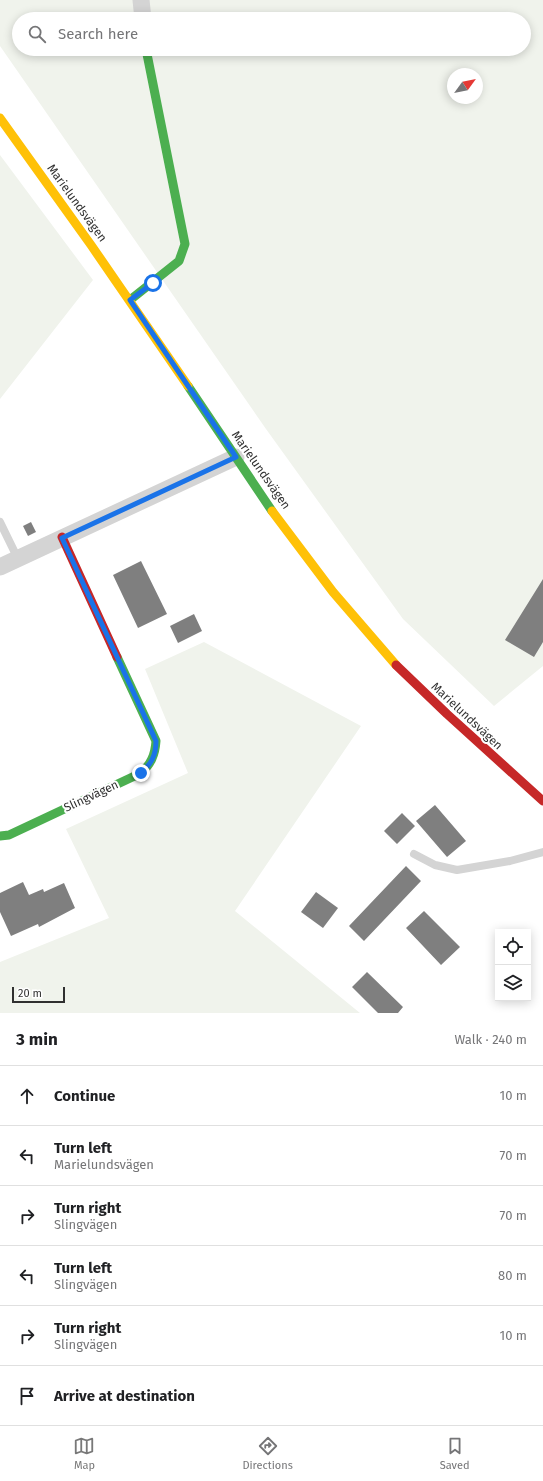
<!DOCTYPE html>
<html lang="en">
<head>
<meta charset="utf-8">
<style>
  body { margin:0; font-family:"Fira Sans",sans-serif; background:#f6f6f6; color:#202124 }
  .controls { position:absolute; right:12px; bottom:12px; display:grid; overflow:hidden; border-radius:0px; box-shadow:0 2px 10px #0003 }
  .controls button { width:36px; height:36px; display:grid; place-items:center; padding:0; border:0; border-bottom:1px solid #e0e0e0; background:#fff; color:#202124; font:20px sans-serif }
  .compass { position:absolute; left:447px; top:68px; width:36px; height:36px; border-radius:50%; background:#fff; box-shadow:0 2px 10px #0003; rotate:57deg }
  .scale { position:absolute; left:12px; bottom:10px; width:53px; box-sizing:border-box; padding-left:4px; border:2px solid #303030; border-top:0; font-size:11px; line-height:14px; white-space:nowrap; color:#303030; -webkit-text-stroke:3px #fff; paint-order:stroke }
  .stop { position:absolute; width:12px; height:12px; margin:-9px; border:3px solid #1a73e8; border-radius:50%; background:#fff }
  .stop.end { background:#1a73e8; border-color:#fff; box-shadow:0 1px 4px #0008 }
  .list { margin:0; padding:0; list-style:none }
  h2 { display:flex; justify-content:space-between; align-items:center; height:52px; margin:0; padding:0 16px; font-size:17px }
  h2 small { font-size:13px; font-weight:400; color:#757577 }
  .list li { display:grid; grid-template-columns:26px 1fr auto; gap:12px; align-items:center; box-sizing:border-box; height:60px; padding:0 16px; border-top:1px solid #e0e0e0 }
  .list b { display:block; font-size:15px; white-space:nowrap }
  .list p { margin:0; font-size:13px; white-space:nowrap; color:#757577 }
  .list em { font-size:13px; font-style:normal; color:#757577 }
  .icon { flex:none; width:22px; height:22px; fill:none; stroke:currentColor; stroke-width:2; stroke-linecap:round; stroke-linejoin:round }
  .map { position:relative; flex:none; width:543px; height:1013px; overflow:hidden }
  .search { position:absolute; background:#fff; box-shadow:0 2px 10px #0003; left:12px; right:12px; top:12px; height:44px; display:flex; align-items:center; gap:10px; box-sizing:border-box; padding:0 14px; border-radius:22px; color:#757577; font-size:15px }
  .sheet { height:412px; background:#fff }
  nav { display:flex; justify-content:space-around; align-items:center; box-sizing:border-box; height:56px; border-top:1px solid #e0e0e0; background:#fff; font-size:11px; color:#757577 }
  nav a { display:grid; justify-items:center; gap:2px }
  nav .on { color:#787878 }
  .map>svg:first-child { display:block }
</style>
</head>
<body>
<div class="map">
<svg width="543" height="1013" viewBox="0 0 543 1013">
  <rect width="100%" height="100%" fill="#fff"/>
  <path fill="#f0f3ec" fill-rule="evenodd" d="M0,0H543V666L494,706L403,619L266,429L0,46ZM19,19H524V49H19ZM453,74H477V98H453Z
    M0,155L93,280L0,399Z
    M204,642L361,726L235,911L360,1013H0V962L109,918L66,829L188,773L145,669Z"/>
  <path fill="#7f7f7f" d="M31,522L36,532L28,536L23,526Z
    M141,561L167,614L138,628L113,575Z
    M543,579V642L534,657L505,640Z
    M194,614L202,631L178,643L170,626Z
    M435,805L466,841L447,857L416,821Z
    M402,813L415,826L397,844L384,831Z
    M406,866L421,881L364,941L349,926Z
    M23,882L29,895L43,889L44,892L64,883L75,908L39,927L38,924L11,936L0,912V893Z
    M316,892L338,908L323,928L301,912Z
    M424,911L460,947L441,965L406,928Z
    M367,972L403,1007L398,1013H378L352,987Z"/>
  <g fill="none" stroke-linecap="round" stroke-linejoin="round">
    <path stroke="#d4d4d4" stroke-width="8" d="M0,522L18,559
      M414,854L435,865L457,870L510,861L543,852"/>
    <path stroke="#d4d4d4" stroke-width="17" d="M141,0L143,19
      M0,567L236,457"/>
    <path stroke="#4caf50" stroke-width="9" d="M130,300L179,261L185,244L146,49
      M188,386L272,511
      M0,836L9,835L141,773C151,764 155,755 156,741L117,657"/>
    <path stroke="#ffc107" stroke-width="9" d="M0,118L91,245L188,386
      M272,511L333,592L396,665"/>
    <path stroke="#c62828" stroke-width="9" d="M62,537L117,657
      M396,665L447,714L543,801"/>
  </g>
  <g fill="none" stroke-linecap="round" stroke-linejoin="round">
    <path stroke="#1a73e8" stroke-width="5" d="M141,773C151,764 156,756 156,741L62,538L236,457L130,300L153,283"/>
  </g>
  <g text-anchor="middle" stroke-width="4" stroke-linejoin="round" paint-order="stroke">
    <g font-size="12" fill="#303030" stroke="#fff">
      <text transform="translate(77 203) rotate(54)" y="4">Marielundsvägen</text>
      <text transform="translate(261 470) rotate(55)" y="4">Marielundsvägen</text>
      <text transform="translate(467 716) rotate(43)" y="4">Marielundsvägen</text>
      <text transform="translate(91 796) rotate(-25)" y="4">Slingvägen</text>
    </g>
  </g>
</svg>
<div class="controls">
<button><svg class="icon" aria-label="locate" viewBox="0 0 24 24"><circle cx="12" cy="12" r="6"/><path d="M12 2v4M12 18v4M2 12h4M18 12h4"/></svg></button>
<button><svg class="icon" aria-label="layers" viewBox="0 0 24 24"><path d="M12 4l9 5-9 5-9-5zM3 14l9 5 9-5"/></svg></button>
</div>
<svg class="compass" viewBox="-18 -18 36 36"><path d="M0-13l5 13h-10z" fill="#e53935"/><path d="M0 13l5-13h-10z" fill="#757577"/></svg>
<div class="scale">20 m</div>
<div class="stop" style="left:153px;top:283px"></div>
<div class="stop end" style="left:141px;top:773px"></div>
<div class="search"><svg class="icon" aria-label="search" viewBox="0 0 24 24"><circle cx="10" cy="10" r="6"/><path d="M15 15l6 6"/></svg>Search here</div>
</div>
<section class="sheet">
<h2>3 min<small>Walk · 240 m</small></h2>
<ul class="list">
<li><svg class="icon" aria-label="ahead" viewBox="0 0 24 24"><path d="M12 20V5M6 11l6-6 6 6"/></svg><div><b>Continue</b></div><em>10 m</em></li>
<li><svg class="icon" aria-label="left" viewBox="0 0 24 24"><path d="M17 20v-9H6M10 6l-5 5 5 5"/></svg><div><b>Turn left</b><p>Marielundsvägen</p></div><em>70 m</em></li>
<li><svg class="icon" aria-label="right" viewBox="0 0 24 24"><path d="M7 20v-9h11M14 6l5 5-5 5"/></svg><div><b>Turn right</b><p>Slingvägen</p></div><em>70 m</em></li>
<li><svg class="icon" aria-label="left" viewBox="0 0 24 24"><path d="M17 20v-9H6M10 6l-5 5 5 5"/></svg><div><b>Turn left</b><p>Slingvägen</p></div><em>80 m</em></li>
<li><svg class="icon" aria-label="right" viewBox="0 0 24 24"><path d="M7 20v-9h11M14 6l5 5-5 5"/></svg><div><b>Turn right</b><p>Slingvägen</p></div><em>10 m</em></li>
<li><svg class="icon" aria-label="arrive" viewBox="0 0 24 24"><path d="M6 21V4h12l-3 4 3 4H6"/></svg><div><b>Arrive at destination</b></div></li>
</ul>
</section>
<nav>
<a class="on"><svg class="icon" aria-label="map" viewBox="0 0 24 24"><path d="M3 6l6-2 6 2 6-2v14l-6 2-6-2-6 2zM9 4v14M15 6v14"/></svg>Map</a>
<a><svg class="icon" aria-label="directions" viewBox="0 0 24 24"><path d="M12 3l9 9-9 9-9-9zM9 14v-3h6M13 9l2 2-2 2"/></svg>Directions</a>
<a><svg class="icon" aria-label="saved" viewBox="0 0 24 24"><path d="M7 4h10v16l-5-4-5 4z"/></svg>Saved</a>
</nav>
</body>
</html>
